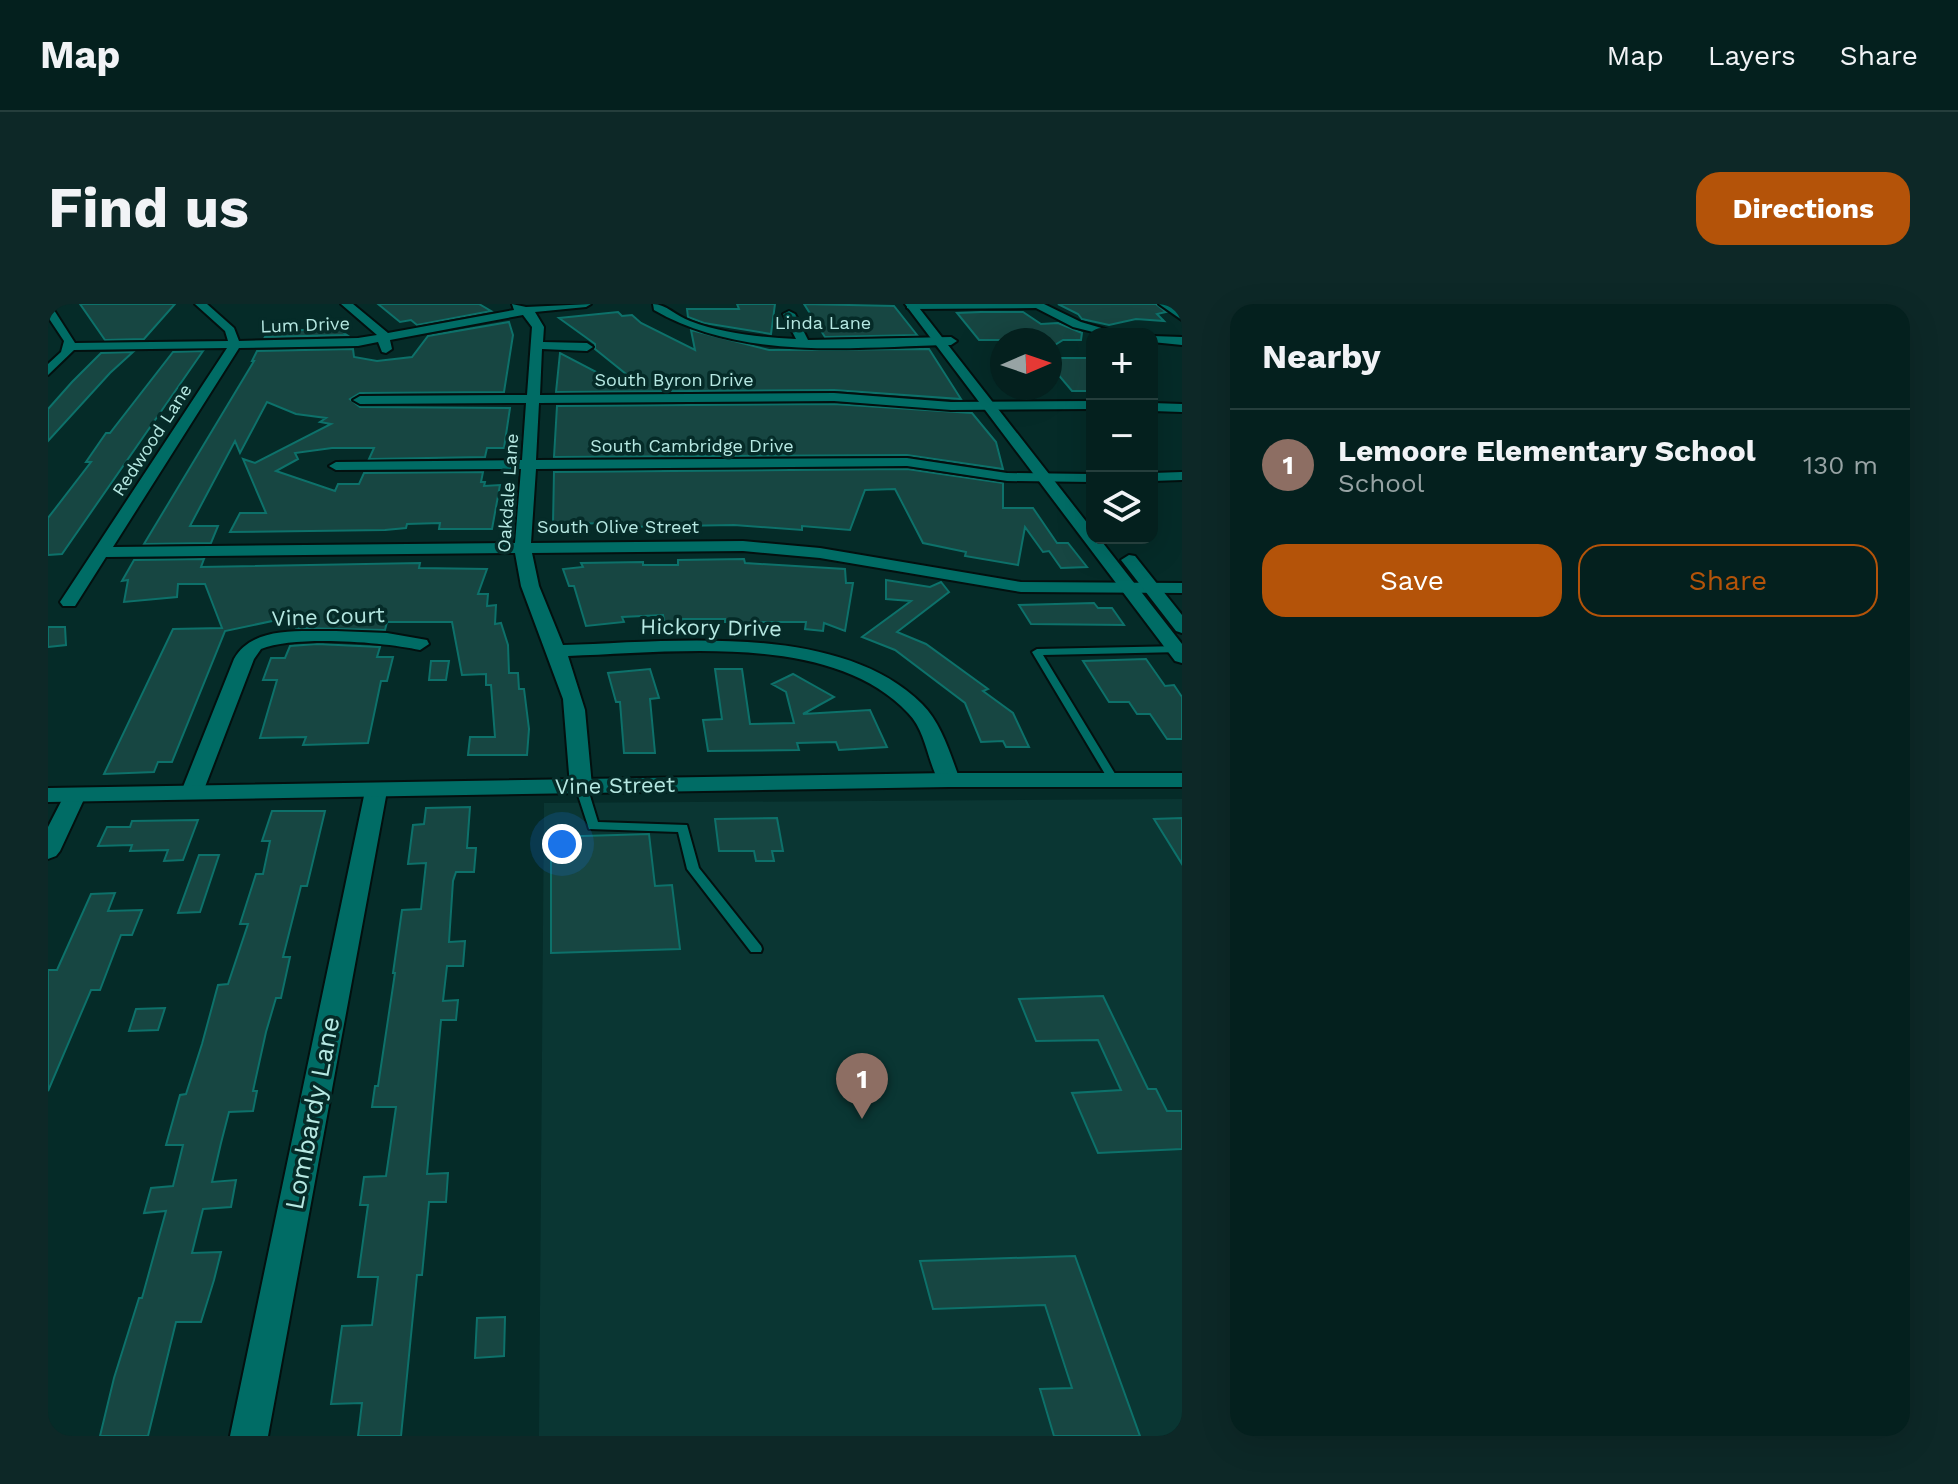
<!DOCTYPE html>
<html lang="en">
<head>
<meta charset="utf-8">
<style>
  body { margin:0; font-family:"Work Sans",sans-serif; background:#0d2827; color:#f1f3f6 }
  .controls { position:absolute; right:24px; top:24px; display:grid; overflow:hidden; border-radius:16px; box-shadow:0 8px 32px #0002 }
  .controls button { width:72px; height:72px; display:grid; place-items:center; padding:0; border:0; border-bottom:2px solid #253e3c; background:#04201e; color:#f1f3f6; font:40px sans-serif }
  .compass { position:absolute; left:942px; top:24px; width:72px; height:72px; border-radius:50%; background:#04201e; box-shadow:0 8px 32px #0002; rotate:88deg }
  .you { position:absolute; left:514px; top:540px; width:28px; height:28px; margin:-20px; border:6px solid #fff; border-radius:50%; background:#1a73e8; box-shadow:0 0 0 12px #1a73e833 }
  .badge { display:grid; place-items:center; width:52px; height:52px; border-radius:50%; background:#b45309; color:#fff; font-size:26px; font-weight:700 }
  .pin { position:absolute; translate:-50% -66px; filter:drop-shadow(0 2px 4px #0008) }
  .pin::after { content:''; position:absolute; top:42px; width:28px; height:24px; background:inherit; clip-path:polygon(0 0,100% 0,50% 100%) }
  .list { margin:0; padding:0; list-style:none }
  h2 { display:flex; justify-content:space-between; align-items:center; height:104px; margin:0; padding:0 32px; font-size:34px }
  h2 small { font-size:26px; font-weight:400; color:#97a3a4 }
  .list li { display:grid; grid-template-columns:52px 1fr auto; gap:24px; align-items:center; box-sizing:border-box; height:112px; padding:0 32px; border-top:2px solid #253e3c }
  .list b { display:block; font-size:30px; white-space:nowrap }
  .list p { margin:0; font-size:26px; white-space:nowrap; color:#97a3a4 }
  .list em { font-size:26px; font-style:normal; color:#97a3a4 }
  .actions { display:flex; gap:16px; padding:24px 32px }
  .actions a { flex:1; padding:18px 0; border:2px solid #b45309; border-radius:24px; text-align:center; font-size:28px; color:#b45309 }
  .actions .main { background:#b45309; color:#fff }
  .icon { flex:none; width:44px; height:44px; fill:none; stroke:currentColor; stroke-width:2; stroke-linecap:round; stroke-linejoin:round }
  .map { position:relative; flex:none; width:1134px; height:1132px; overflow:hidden; border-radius:24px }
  header { display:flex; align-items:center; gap:48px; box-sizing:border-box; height:112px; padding:0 40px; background:#04201e; border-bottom:2px solid #253e3c }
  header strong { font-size:38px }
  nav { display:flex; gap:44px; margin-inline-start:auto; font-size:28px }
  .intro { display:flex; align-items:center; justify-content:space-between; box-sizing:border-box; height:192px; padding:0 48px }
  h1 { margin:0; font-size:56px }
  .button { padding:20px 36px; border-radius:24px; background:#b45309; color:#fff; font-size:28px; font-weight:700 }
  main { display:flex; gap:48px; padding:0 48px }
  aside { flex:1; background:#04201e; border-radius:24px; box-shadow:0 8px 32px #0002 }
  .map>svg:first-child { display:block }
</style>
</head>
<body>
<header>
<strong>Map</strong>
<nav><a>Map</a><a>Layers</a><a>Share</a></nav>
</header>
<div class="intro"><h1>Find us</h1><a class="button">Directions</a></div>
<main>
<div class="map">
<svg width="1134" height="1132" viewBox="0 0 1134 1132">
  <rect width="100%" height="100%" fill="#052b28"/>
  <path fill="#0a3633" d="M1134,495V1132H491L496,499Z"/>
  <path fill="#174642" stroke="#0d716a" stroke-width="2" d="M32,0H127L96,35L57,36Z
    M330,0H431L443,7L369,21L363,16L352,18Z
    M689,0H727L723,30L656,19L640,13L639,5H691Z
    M756,0L846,2L869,31L777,33Z
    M1010,0H1108L1118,8L1109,10L1116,17L1088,15L1061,21L1034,15L1030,10Z
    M570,8L574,12L584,11L593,19L647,46L643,26L721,46L881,45L913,95L786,86L508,88L512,49L571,80L578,70L547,45V40L511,14Z
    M933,8H975L993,20L1010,19L1034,29L1033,36H1015L1002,44V36H931L909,9Z
    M461,18L465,31L456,88L312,89L302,95L312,103L462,104L456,144H439L437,153L321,155L326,144H284L247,149L250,155L228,167L287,187L290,180H311L316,169L435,168L433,178H437L436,182L452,181L444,225H391L392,219L359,220L358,224L337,226L182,228L192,209H218L195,155L207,159L283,120L272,118L278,114L248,110L219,98L192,149L187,137L142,222H170L163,239L96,240L206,57H204L209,47L305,45L306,53L329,57L364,53L380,32Z
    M289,24L299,31L217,33L220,28Z
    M155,47L14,250L0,251V214L43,158H38L58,129H62L125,48Z
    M85,48L62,69L0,137V105L24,78L53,49Z
    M1002,54H1044V87H1024L1002,61Z
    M786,100L924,109L948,138L955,165L859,151L506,153L509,102Z
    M859,165L955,179V204H985L1009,239H1020L1039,263L1013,264L1001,247L995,248L977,223L970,261L917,252L918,248L875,239L847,185L817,186L802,226L754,222V226L686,221L569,223V219L505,220L506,168Z
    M156,255L153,263L372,259L371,264L439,265L430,290H440L439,302L448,301L447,320L453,319L460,341L461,369H470L471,385H476L481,425L479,451H420L422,433H447L443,381H438V370L414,371L404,318H339L337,326L248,324V312L177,327L124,458H110L106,468L56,470L125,325L174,324L157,280H130L129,293L76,298L80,276L74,277L86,256Z
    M696,255L697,259L797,265L798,279H805L797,327L776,319L775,327L757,325L758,318H677V315H635L636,321H617L615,311L574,313L576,318L538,322L526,282H521L515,265L535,263L533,259L595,258V261H630V256Z
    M838,276L882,283L893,278L901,288L849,328L878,340L940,385L935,387L965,409L981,443H958L955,437L933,438L917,399L847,346L814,333L863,297L838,295Z
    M1046,299L1050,304H1064L1076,321L983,320L971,301Z
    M0,323H17L18,341L0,343Z
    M269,340L332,343L329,353H345L339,377H333L320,439L255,441L258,433L212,434L229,376H215L223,354H237L242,342Z
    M1098,355L1117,382L1126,381L1134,393V435H1119L1102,410H1089L1081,398H1061L1035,357Z
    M383,357H401L398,376H381Z
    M602,365L611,394L602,395L607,449H576L572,398H568L560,369Z
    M667,365H694L702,420L746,419L738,388L724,380L745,370L786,393L755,410L822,406L839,443L791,446L788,438L749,439L751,446L660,447L655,416L674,415Z
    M422,503L419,544H428L426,568H408L405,577L401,638L417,637L415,662H399L395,697L410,696L408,716H393L379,870L400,869L398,898H381L374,971H369L353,1132H310L314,1099L283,1100L294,1022L324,1021L330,973H310L320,901H312L316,873L338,872L348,803H324L327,782H330L347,669H345L354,606L373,605L378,559L360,560L365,521L376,520L378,504Z
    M224,507H277L259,582H253L235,653H242L233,694H228L218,728L205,787H209L205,807L181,808L173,839L164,878L188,876L183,903L155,905L144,949L173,948L166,976L153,1018H128L100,1132H52L66,1074L91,994H94L118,907L96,909L103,884L125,882L135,841H118L132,791L138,790L154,740L170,681L180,680L200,620H192L208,570H215L222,537H214Z
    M729,514L735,547H724L726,557H708L706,547H671L667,515Z
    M1134,514V560L1106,515Z
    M150,516L135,556L116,557L120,546L82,547L84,541L50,542L59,523H82L84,517Z
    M601,530L607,582L624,581L632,645L503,649V533Z
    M151,551H171L152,608L130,609Z
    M67,589L60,607L94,606L84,631H73L52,686H43L0,787V666H9L43,590Z
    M1055,692L1100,785H1108L1119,807H1134V845L1050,849L1024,789L1073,786L1050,736L988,737L971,695Z
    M117,704L110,726L81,727L88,705Z
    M1027,952L1092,1132H1006L992,1085L1024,1084L997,1001L885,1005L872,957Z
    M457,1013L456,1052L427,1054L429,1014Z"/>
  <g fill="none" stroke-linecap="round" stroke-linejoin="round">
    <defs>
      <path id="service" d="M1134,342V348L995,351L1072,478L1067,481L1063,480L984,348L989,345Z
        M533,479L539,482L550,518L639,521L651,564L713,642L714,645L713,648H703L639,565L630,528L541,525L527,482Z"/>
      <path id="minor" d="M147,0H159L186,24L191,37L310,34L329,31L293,0H305L340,29L466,6L464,0L478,3L543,0L538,3L487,8L496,23L495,38L539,39L545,43L539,47L494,45L492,91L786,89L903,98L1044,97V105L903,106L786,97L491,99L488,156L859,154L959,169L1044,170V178L959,177L859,162L488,165L483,239L695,237L772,244L973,278L1134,279V289L973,288L772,254L695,247L484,249L491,282L515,341C622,338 791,317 874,400C894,420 902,450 912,476L901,483L893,481C879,459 879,428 860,409C783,327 622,349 520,352L537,406L544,482L533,489L525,487L522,482L515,395L473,282L467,249L58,253L27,302H15L12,298L179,44L26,46L0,71V60L13,48L16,37L0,13V2L4,3L27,39L180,37L177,27ZM475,11L484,23L479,91L312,92L305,96L312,100L478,99L474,156L288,158L281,162L288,166L473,165L467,239L65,243L191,44L310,42L330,38L334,48L338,49L344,45L342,36Z
        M605,0C618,0 628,12 642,17C676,30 713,33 748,35L735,10L741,7L747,10L760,36L903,33L909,37L903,41C805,43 694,57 606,6Z
        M859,0H996L1033,18L1074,30H1053L1025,23L988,4L863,5L859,4Z
        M1111,0H1123L1134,8V16Z
        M1104,32L1134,33V41L1104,38Z
        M1104,99L1134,100V108L1104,107Z
        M1134,168V176L1104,177V169Z
        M288,327L339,329L379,336L381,340L372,346C335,338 247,331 213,345L206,355L155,488L152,493H136L133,488L186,355C205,321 254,328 288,327Z
        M328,480L336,482L339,487L220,1132H182L317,487L320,482Z
        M27,484L35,486L38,491L12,547L8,552L0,555V523L19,486Z"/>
      <path id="tertiary" d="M901,469H1134V483H901L0,498V484Z"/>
      <path id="secondary" d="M857,0H868L1044,225V234H1051L1134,340V359L1127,357Z
        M1081,251L1087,252L1134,311V329L1128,327L1073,256Z"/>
    </defs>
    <use href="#service" stroke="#03100f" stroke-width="4"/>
    <use href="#minor" stroke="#03100f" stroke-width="4"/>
    <use href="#tertiary" stroke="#03100f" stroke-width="4"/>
    <use href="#secondary" stroke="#03100f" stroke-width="4"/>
    <use href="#service" fill="#006c65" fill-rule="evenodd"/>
    <use href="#minor" fill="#006c65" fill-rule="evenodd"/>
    <use href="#tertiary" fill="#006c65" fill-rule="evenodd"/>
    <use href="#secondary" fill="#006c65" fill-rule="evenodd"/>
  </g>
  <g text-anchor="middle" stroke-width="7" stroke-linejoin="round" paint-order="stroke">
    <g font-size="18" fill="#b6e8e2" stroke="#052b28">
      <text x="775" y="25">Linda Lane</text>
      <text transform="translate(257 21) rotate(-2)" y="6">Lum Drive</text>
      <text x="626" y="82">South Byron Drive</text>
      <text transform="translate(104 136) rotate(-57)" y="6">Redwood Lane</text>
      <text x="644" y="148">South Cambridge Drive</text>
      <text transform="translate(460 189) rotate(-86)" y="6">Oakdale Lane</text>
      <text x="570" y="229">South Olive Street</text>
    </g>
    <g font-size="22" fill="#b6e8e2" stroke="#052b28">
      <text transform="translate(280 312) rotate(-2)" y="8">Vine Court</text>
      <text transform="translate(663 323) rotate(1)" y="8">Hickory Drive</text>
      <text transform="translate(567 481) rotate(-1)" y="8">Vine Street</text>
    </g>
    <g font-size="26" fill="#b6e8e2" stroke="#052b28">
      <text transform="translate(264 809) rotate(-79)" y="9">Lombardy Lane</text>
    </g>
  </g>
</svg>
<div class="controls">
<button>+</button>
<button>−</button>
<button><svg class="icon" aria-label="layers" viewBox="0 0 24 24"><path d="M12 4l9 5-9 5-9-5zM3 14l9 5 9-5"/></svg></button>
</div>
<svg class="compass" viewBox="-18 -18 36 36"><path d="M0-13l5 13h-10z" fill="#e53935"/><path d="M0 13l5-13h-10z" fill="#97a3a4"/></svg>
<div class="you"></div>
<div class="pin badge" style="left:814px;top:815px;background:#8d6e63">1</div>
</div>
<aside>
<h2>Nearby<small></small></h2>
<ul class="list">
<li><span class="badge" style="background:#8d6e63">1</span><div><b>Lemoore Elementary School</b><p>School</p></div><em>130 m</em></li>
</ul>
<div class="actions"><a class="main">Save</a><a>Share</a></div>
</aside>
</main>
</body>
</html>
